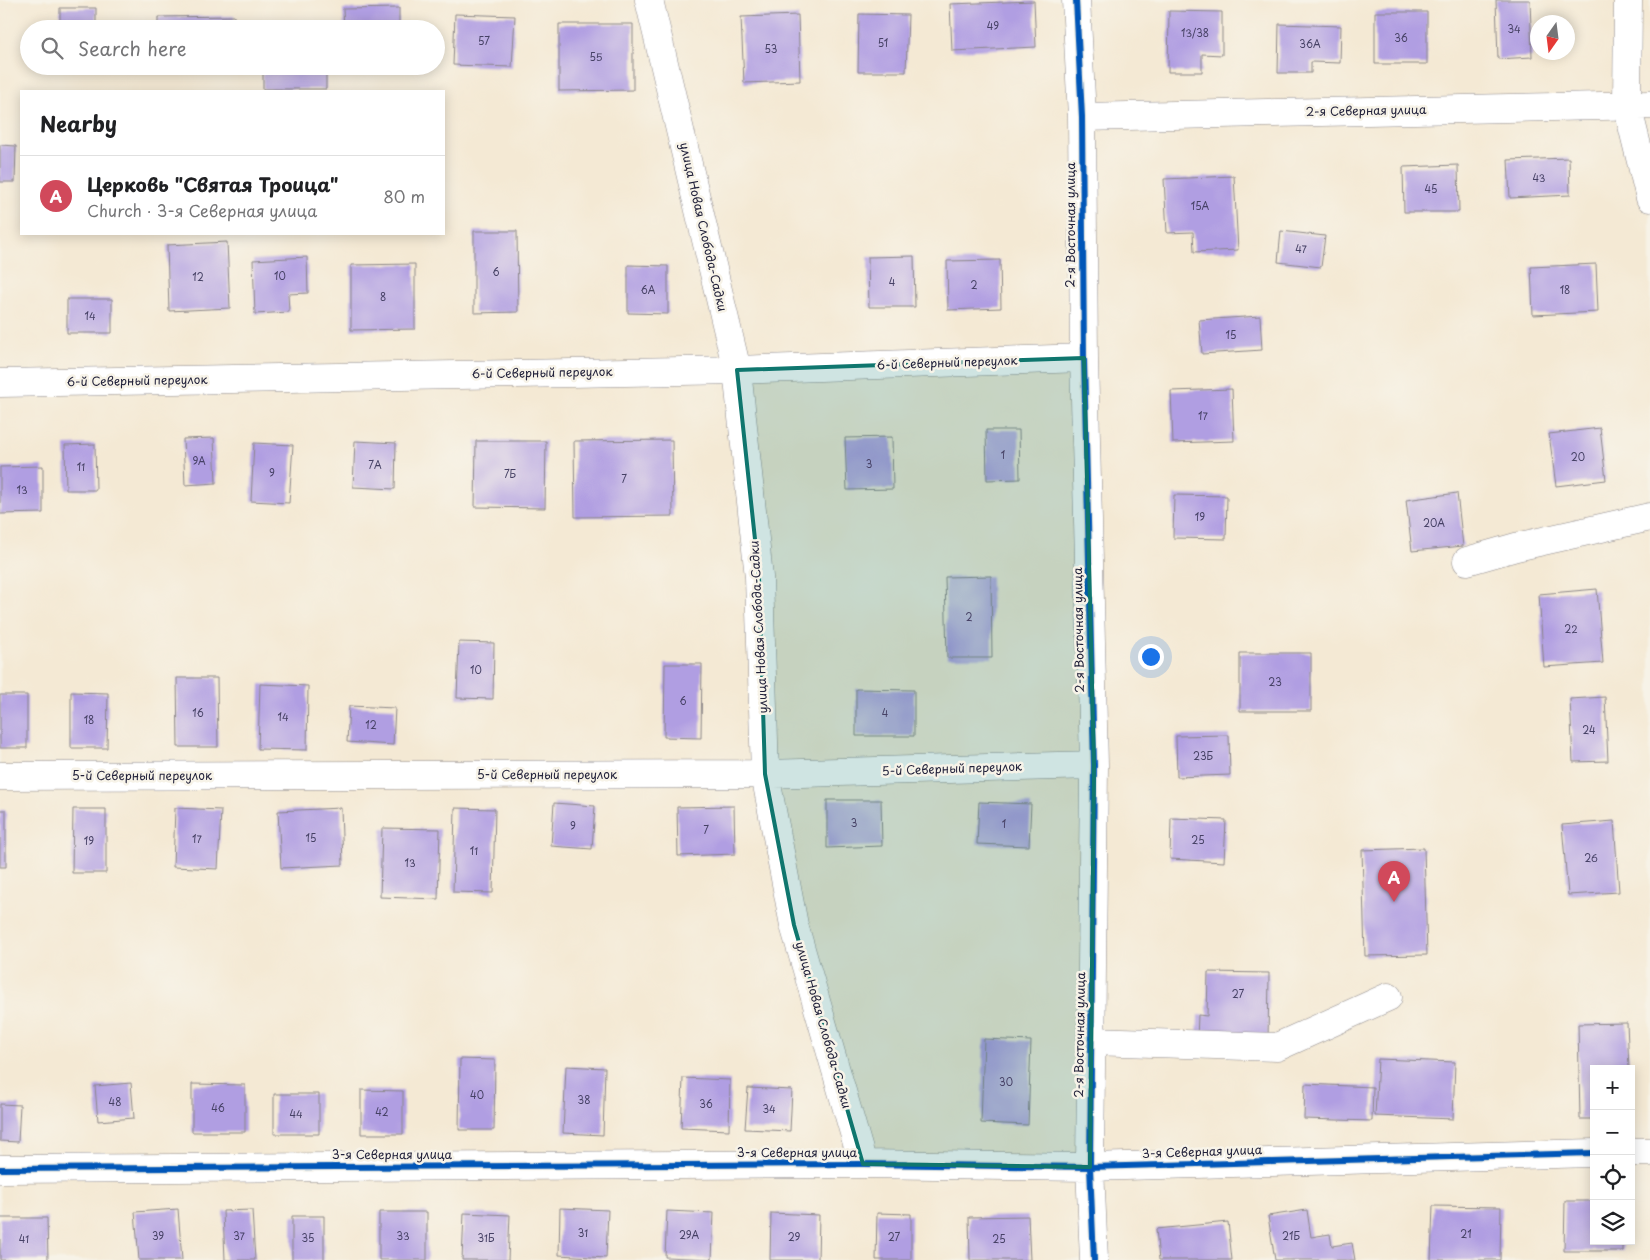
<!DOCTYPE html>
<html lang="en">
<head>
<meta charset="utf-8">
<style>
  body { margin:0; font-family:"Playpen Sans",sans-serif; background:#f6f6f6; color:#202124 }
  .controls { position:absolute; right:15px; bottom:15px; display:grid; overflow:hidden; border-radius:0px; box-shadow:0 2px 12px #0003 }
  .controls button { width:45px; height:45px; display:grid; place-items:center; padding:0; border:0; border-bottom:1px solid #e0e0e0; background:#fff; color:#202124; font:25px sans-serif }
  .compass { position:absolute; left:1530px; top:15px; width:45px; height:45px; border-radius:50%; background:#fff; box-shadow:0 2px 12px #0003; rotate:194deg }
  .you { position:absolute; left:1150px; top:656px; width:18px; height:18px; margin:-12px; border:4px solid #fff; border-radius:50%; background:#1a73e8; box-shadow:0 0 0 8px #1a73e833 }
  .badge { display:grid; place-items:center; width:32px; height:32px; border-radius:50%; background:#d1495b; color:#fff; font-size:16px; font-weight:700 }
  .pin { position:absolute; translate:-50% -41px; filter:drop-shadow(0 1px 2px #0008) }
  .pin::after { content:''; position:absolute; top:26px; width:18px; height:15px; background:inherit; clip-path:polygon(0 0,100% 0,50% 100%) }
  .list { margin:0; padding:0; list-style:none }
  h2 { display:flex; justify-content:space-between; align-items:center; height:65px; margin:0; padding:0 20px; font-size:21px }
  h2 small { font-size:16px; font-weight:400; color:#757577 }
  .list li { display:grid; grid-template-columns:32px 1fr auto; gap:15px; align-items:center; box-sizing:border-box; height:80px; padding:0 20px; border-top:1px solid #e0e0e0 }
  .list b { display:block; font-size:19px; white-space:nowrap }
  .list p { margin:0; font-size:16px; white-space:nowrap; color:#757577 }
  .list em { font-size:16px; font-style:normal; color:#757577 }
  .icon { flex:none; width:28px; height:28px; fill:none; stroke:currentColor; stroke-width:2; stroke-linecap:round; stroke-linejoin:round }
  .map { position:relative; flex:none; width:1650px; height:1260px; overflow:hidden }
  .search { position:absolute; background:#fff; box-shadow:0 2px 12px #0003; left:20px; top:20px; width:425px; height:55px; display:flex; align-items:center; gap:12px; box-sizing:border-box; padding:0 18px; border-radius:28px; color:#757577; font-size:19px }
  .panel { position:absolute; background:#fff; box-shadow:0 2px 12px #0003; left:20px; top:90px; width:425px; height:145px; border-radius:0px }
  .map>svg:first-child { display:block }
</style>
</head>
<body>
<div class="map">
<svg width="1650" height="1260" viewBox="0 0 1650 1260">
  <rect width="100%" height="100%" fill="#f7f3e8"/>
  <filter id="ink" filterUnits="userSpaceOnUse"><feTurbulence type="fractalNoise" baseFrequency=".02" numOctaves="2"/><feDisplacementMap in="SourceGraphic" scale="10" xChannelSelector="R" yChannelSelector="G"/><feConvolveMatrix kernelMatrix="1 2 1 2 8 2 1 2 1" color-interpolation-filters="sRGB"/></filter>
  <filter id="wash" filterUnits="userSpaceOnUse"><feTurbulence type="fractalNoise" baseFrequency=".0096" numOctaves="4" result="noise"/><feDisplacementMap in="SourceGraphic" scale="20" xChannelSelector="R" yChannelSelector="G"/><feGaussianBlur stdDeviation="1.12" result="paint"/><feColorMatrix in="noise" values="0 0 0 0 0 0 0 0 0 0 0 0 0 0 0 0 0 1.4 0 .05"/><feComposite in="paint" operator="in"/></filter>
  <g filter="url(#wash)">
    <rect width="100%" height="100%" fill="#f4e9d4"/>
    <g id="blocks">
      <path fill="#b09ee2" d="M1496,0H1530L1532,57L1498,59Z
        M1034,1L1036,47L952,51L950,4Z
        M60,8H96V29H60Z
        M399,8V29H344L343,9Z
        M1169,11L1222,12V55L1202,54V72H1168Z
        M1375,12H1427V64H1375Z
        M455,14L515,16L512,67L453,65Z
        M859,14L908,15L906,72H858Z
        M798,15L800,81L744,83L741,17Z
        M234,16V29H158V17Z
        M559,24H633V90L559,91Z
        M1279,24L1341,26L1340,63L1311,62V73H1278Z
        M263,27H307V29H263Z
        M263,66H326V89H263Z
        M0,145L16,146L15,182H0Z
        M1569,158L1570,195L1510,198L1508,160Z
        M1458,165L1459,212H1404L1403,167Z
        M1234,176L1238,250L1194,252L1193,232L1167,233L1164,179Z
        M474,231H517L518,312L474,313Z
        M1281,231L1325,236L1321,267L1278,262Z
        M227,242L230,308L169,311L167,245Z
        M914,256L915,307H869L868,257Z
        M307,257L308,293L288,294L289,312L255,314L253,260Z
        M1000,260L1001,308L948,310L947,261Z
        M415,264V329L351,330V265Z
        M1596,264L1598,312L1533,315L1531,267Z
        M628,265L668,266V314L628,313Z
        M67,299H112V333H67Z
        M1260,316L1262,350L1202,354L1199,320Z
        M1232,389L1234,441L1173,443L1171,391Z
        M1600,428L1606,480L1556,486L1549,434Z
        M986,430H1019L1020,479L987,480Z
        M892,437L893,489L847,490L845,438Z
        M214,438L216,483L185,485L183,439Z
        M672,440L673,516L575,517L574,441Z
        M355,441L396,443L395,489L353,487Z
        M476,441H546L545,508L475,507Z
        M254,443L293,445L289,503L251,501Z
        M95,444L96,490H66L65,445Z
        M43,466V513L0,514V467Z
        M1457,493L1463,546L1412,551L1406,500Z
        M1174,495L1227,496L1226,539L1173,538Z
        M991,576L992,658H947L945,577Z
        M1597,589L1603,663L1544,667L1539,594Z
        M459,642L494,643L493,699L457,698Z
        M1240,653H1311V711H1240Z
        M665,664H702L701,738L664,737Z
        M177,678H217L218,747H178Z
        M260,684L308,686L307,750L258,749Z
        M856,689L914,690V736H856Z
        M71,692L108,693L107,748H71Z
        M0,695H27V748H0Z
        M1605,697L1608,761L1573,762L1570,699Z
        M349,706L395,708L393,745L347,742Z
        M1229,735L1230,775L1177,777L1176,736Z
        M827,800H881L882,846L827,848Z
        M979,802L1031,804L1029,846L977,844Z
        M554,803L595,806L592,849L551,846Z
        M734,806L735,854L678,856L677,807Z
        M175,808L221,810L218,869L173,867Z
        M341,808L343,865L281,868L278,811Z
        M455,808L495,809L493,893L453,892Z
        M73,809H106V873H72Z
        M0,810H6V867H0Z
        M1171,818L1226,820L1224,862L1170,859Z
        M1614,821L1619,892L1568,895L1562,825Z
        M382,828L440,829L438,899L380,897Z
        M1424,848L1427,955L1365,956L1362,850Z
        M1208,972L1269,973L1268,1041L1197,1040L1198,1015L1207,1016Z
        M1627,1023L1629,1069H1594V1119H1580L1578,1024Z
        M984,1039L1031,1041L1028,1125L981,1123Z
        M460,1059L495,1060L494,1130H459Z
        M1378,1059L1455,1062L1453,1119L1375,1116Z
        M566,1066L605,1068L603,1135L563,1133Z
        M683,1078L730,1080L729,1130L681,1128Z
        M131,1083L134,1118L98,1121L95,1086Z
        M192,1084L245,1085V1132H192Z
        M1305,1084L1373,1087L1372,1121L1304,1119Z
        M748,1088L792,1090L790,1131L745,1129Z
        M361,1090L403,1091V1134H361Z
        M274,1094H319V1134H274Z
        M0,1104L20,1105L18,1142L0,1141Z
        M1565,1201H1594V1241H1623V1251H1564Z
        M1433,1206L1501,1207L1500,1260H1431Z
        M560,1208L608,1210L606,1258L559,1255Z
        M178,1209L182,1260H139L135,1212Z
        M252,1210L255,1260H225L223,1211Z
        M1307,1210L1311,1237L1330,1234L1332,1246L1352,1243L1355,1260H1275L1268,1216Z
        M667,1211L714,1213L712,1259L665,1257Z
        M379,1212H427V1260H379Z
        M464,1213L510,1215L508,1260H462Z
        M771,1213L819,1215L818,1260H770Z
        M877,1213L911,1214V1260H876Z
        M292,1216H324V1260H292Z
        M1028,1216L1030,1260H970L969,1217Z
        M0,1218H47L48,1260H0Z
        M1228,1222L1232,1260H1159L1156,1229Z"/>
    </g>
  </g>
  <g filter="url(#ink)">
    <use href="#blocks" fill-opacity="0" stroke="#8b8688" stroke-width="1"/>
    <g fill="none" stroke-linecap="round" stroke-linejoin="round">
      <defs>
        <path id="minor" d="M649,0L737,370L759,577L765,774L794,925L863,1164
          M1076,0L1082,117L1084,358L1094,765L1090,1167L1094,1260
          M1628,0L1627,105L1650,198
          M1082,117L1650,105
          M0,383L737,370L1084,358
          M1467,561L1516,547L1650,517
          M0,776L765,774L1094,765
          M1091,1041L1277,1047L1388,997
          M1631,1152H1650
          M0,1169L863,1164L1090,1167L1594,1153"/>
      </defs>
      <use href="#minor" stroke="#8b8688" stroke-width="29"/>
      <use href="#minor" stroke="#fff" stroke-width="28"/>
      <defs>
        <path id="cycleway" d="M1076,0L1082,117L1084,358L1094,765L1090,1167L1094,1260
          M0,1169L863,1164L1090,1167L1594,1153"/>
      </defs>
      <use href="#cycleway" stroke="#f7f3e8" stroke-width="9"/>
      <use href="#cycleway" stroke="#0057b8" stroke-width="6"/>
    </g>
  </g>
  <path fill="#0f766e" fill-opacity="0.2" stroke="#0f766e" stroke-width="4" stroke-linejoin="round" d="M1084,358L1094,765L1090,1167L863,1164L794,925L765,774L759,577L737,370Z"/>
  <g text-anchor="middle" stroke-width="5" stroke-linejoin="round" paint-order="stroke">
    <g font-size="10" fill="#464165">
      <text x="993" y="30">49</text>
      <text x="1514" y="33">34</text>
      <text x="1195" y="37">13/38</text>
      <text x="1401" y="42">36</text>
      <text x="484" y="45">57</text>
      <text x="883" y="47">51</text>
      <text x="1310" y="48">36А</text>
      <text x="771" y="53">53</text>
      <text x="596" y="61">55</text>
      <text x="1539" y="182">43</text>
      <text x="1431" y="193">45</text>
      <text x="1200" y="210">15А</text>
      <text x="1301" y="253">47</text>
      <text x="496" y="276">6</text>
      <text x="280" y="280">10</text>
      <text x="198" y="281">12</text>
      <text x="892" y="286">4</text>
      <text x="974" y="289">2</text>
      <text x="648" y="294">6А</text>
      <text x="1565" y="294">18</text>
      <text x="383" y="301">8</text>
      <text x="90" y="320">14</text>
      <text x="1231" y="339">15</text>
      <text x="1203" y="420">17</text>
      <text x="1003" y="459">1</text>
      <text x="1578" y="461">20</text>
      <text x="199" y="465">9А</text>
      <text x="869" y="468">3</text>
      <text x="375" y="469">7А</text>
      <text x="81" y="471">11</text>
      <text x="272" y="477">9</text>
      <text x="510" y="478">7Б</text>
      <text x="624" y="483">7</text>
      <text x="22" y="494">13</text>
      <text x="1200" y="521">19</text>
      <text x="1434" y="527">20А</text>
      <text x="969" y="621">2</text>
      <text x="1571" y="633">22</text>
      <text x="476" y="674">10</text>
      <text x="1275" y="686">23</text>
      <text x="683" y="705">6</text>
      <text x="198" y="717">16</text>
      <text x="885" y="717">4</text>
      <text x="283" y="721">14</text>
      <text x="89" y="724">18</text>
      <text x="371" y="729">12</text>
      <text x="1589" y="734">24</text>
      <text x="1203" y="760">23Б</text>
      <text x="854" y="827">3</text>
      <text x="1004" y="828">1</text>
      <text x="573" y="830">9</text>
      <text x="706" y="834">7</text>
      <text x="311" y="842">15</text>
      <text x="197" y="843">17</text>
      <text x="1198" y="844">25</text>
      <text x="89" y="845">19</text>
      <text x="474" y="855">11</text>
      <text x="1591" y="862">26</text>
      <text x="410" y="867">13</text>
      <text x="1238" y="998">27</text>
      <text x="1006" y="1086">30</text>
      <text x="477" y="1099">40</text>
      <text x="584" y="1104">38</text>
      <text x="115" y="1106">48</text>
      <text x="706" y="1108">36</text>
      <text x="218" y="1112">46</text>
      <text x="769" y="1113">34</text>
      <text x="382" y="1116">42</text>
      <text x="296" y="1118">44</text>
      <text x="583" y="1237">31</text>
      <text x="1466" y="1238">21</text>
      <text x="689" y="1239">29А</text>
      <text x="158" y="1240">39</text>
      <text x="239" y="1240">37</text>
      <text x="403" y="1240">33</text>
      <text x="1291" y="1240">21Б</text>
      <text x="794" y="1241">29</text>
      <text x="894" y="1241">27</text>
      <text x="308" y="1242">35</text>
      <text x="486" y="1242">31Б</text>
      <text x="24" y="1243">41</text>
      <text x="999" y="1243">25</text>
    </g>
    <g font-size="12" fill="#22223b" stroke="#f7f3e8">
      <text transform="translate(1366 111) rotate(-1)" y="4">2-я Северная улица</text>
      <text transform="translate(1071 225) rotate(-90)" y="4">2-я Восточная улица</text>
      <text transform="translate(703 227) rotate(77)" y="4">улица Новая Слобода-Садки</text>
      <text transform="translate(947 363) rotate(-2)" y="4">6-й Северный переулок</text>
      <text transform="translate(542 373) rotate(-1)" y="4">6-й Северный переулок</text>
      <text transform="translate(137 381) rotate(-1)" y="4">6-й Северный переулок</text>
      <text transform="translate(759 627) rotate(-93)" y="4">улица Новая Слобода-Садки</text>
      <text transform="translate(1079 630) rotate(-91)" y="4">2-я Восточная улица</text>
      <text transform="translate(952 769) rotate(-2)" y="4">5-й Северный переулок</text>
      <text x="547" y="779">5-й Северный переулок</text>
      <text x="142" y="780">5-й Северный переулок</text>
      <text transform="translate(823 1025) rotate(74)" y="4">улица Новая Слобода-Садки</text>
      <text transform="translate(1080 1035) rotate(-89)" y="4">2-я Восточная улица</text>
      <text transform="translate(1202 1152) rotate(-2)" y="4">3-я Северная улица</text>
      <text x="797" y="1157">3-я Северная улица</text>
      <text x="392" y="1159">3-я Северная улица</text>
    </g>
  </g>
</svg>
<div class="controls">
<button>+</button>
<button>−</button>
<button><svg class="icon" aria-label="locate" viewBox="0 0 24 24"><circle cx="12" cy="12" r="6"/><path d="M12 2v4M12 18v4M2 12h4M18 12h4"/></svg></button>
<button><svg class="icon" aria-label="layers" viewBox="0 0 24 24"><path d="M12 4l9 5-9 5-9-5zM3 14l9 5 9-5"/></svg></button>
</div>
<svg class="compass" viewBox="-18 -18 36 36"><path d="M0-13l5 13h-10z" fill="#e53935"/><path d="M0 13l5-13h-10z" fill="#757577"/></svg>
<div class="you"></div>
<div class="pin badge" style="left:1394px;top:902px">A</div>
<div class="search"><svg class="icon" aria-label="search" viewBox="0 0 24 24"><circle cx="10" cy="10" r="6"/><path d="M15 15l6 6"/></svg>Search here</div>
<section class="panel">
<h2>Nearby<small></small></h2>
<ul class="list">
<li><span class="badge">A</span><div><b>Церковь &quot;Святая Троица&quot;</b><p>Church · 3-я Северная улица</p></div><em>80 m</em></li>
</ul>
</section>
</div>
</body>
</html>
